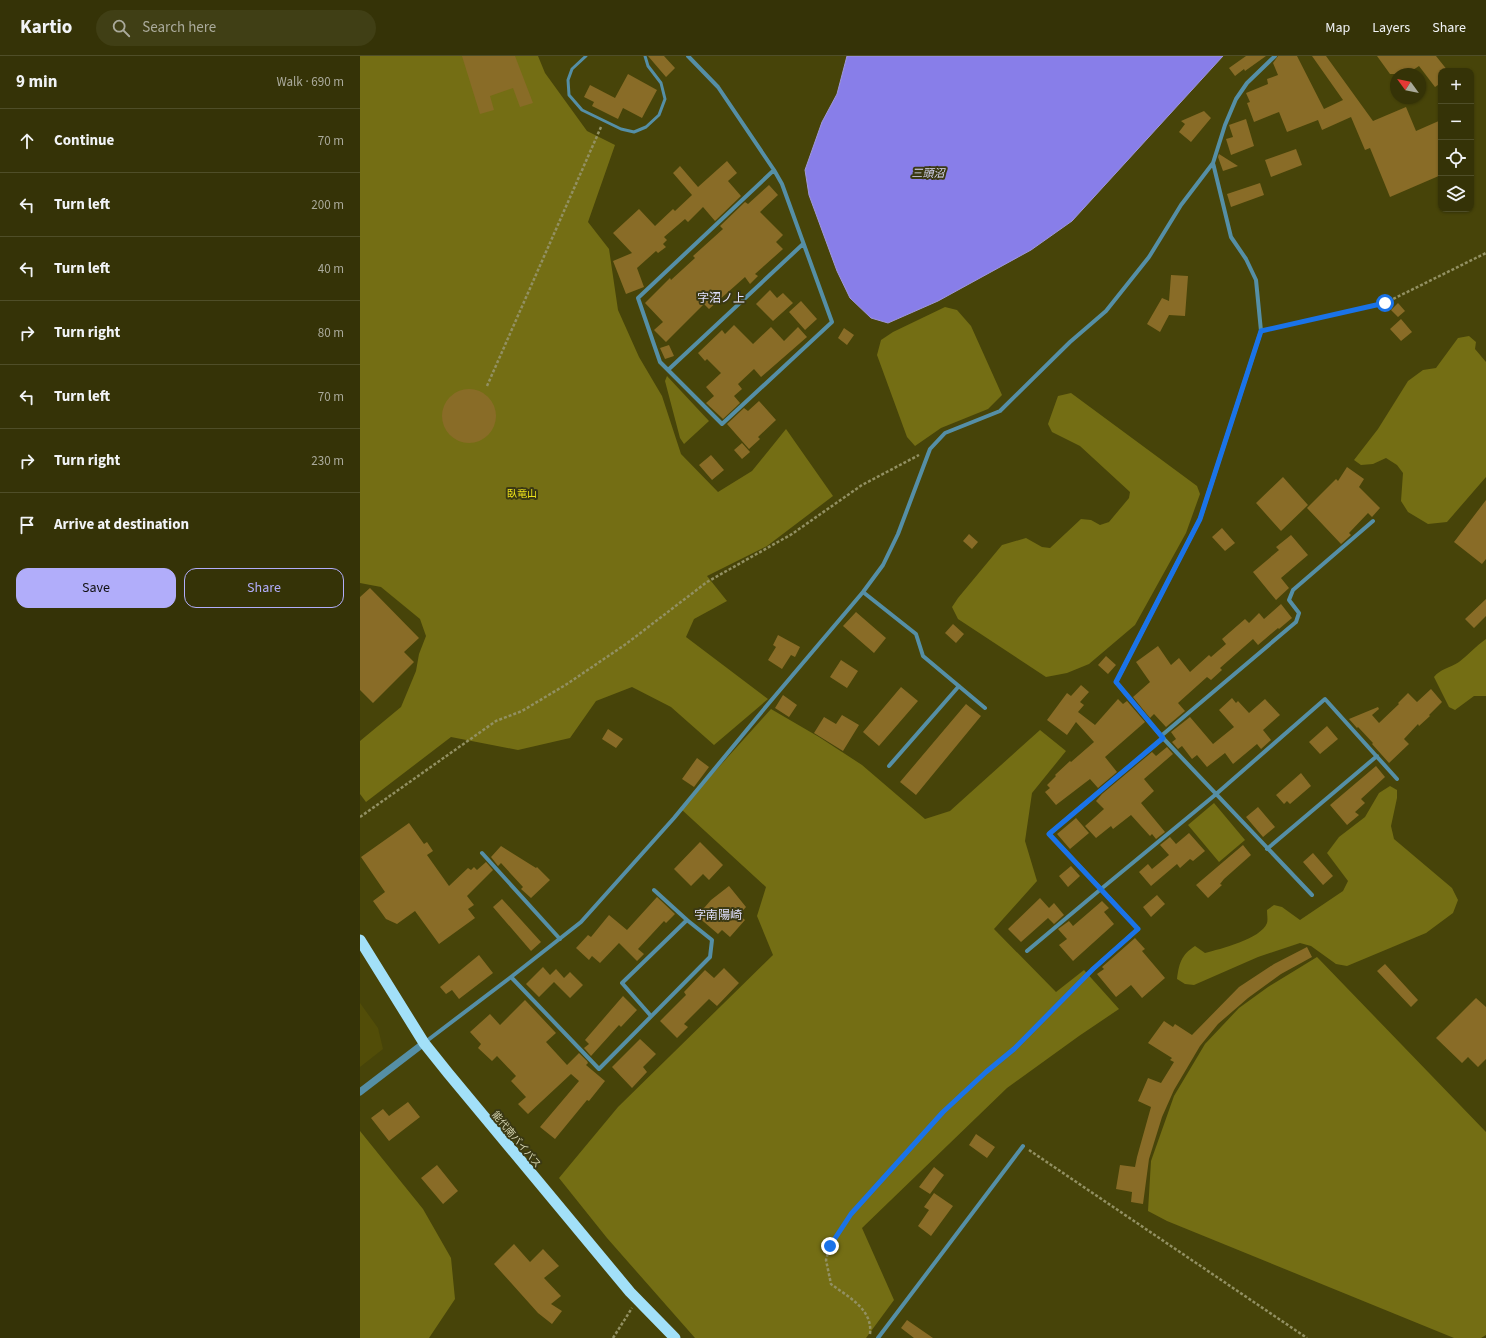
<!DOCTYPE html>
<html lang="en">
<head>
<meta charset="utf-8">
<style>
  body { margin:0; font-family:"Source Sans 3","Noto Sans JP",sans-serif; background:#403f15; color:#f1f3f6 }
  .controls { position:absolute; right:12px; top:12px; display:grid; overflow:hidden; border-radius:8px; box-shadow:0 1px 3px #0004 }
  .controls button { width:36px; height:36px; display:grid; place-items:center; padding:0; border:0; border-bottom:1px solid #4f4e28; background:#353307; color:#f1f3f6; font:20px sans-serif }
  .compass { position:absolute; left:1030px; top:12px; width:36px; height:36px; border-radius:50%; background:#353307; box-shadow:0 1px 3px #0004; rotate:303deg }
  .stop { position:absolute; width:12px; height:12px; margin:-9px; border:3px solid #1a73e8; border-radius:50%; background:#fff }
  .stop.end { background:#1a73e8; border-color:#fff; box-shadow:0 1px 4px #0008 }
  .list { margin:0; padding:0; list-style:none }
  h2 { display:flex; justify-content:space-between; align-items:center; height:52px; margin:0; padding:0 16px; font-size:17px }
  h2 small { font-size:13px; font-weight:400; color:#aaaa9b }
  .list li { display:grid; grid-template-columns:26px 1fr auto; gap:12px; align-items:center; box-sizing:border-box; height:64px; padding:0 16px; border-top:1px solid #4f4e28 }
  .list b { display:block; font-size:15px; white-space:nowrap }
  .list em { font-size:13px; font-style:normal; color:#aaaa9b }
  .actions { display:flex; gap:8px; padding:12px 16px }
  .actions a { flex:1; padding:9px 0; border:1px solid #b1adfa; border-radius:12px; text-align:center; font-size:14px; color:#b1adfa }
  .actions .main { background:#b1adfa; color:#111 }
  .icon { flex:none; width:22px; height:22px; fill:none; stroke:currentColor; stroke-width:2; stroke-linecap:round; stroke-linejoin:round }
  .map { position:relative; flex:none; width:1126px; height:1282px; overflow:hidden }
  header { display:flex; align-items:center; gap:24px; box-sizing:border-box; height:56px; padding:0 20px; background:#353307; border-bottom:1px solid #4f4e28 }
  header strong { font-size:19px }
  nav { display:flex; gap:22px; margin-inline-start:auto; font-size:14px }
  .search { width:280px; height:36px; background:#403f15; display:flex; align-items:center; gap:10px; box-sizing:border-box; padding:0 14px; border-radius:22px; color:#aaaa9b; font-size:15px }
  main { display:flex }
  aside { flex:1; background:#353307 }
  .map>svg:first-child { display:block }
</style>
</head>
<body>
<header>
<strong>Kartio</strong>
<div class="search"><svg class="icon" aria-label="search" viewBox="0 0 24 24"><circle cx="10" cy="10" r="6"/><path d="M15 15l6 6"/></svg>Search here</div>
<nav><a>Map</a><a>Layers</a><a>Share</a></nav>
</header>
<main>
<aside>
<h2>9 min<small>Walk · 690 m</small></h2>
<ul class="list">
<li><svg class="icon" aria-label="ahead" viewBox="0 0 24 24"><path d="M12 20V5M6 11l6-6 6 6"/></svg><div><b>Continue</b></div><em>70 m</em></li>
<li><svg class="icon" aria-label="left" viewBox="0 0 24 24"><path d="M17 20v-9H6M10 6l-5 5 5 5"/></svg><div><b>Turn left</b></div><em>200 m</em></li>
<li><svg class="icon" aria-label="left" viewBox="0 0 24 24"><path d="M17 20v-9H6M10 6l-5 5 5 5"/></svg><div><b>Turn left</b></div><em>40 m</em></li>
<li><svg class="icon" aria-label="right" viewBox="0 0 24 24"><path d="M7 20v-9h11M14 6l5 5-5 5"/></svg><div><b>Turn right</b></div><em>80 m</em></li>
<li><svg class="icon" aria-label="left" viewBox="0 0 24 24"><path d="M17 20v-9H6M10 6l-5 5 5 5"/></svg><div><b>Turn left</b></div><em>70 m</em></li>
<li><svg class="icon" aria-label="right" viewBox="0 0 24 24"><path d="M7 20v-9h11M14 6l5 5-5 5"/></svg><div><b>Turn right</b></div><em>230 m</em></li>
<li><svg class="icon" aria-label="arrive" viewBox="0 0 24 24"><path d="M6 21V4h12l-3 4 3 4H6"/></svg><div><b>Arrive at destination</b></div></li>
</ul>
<div class="actions"><a class="main">Save</a><a>Share</a></div>
</aside>
<div class="map">
<svg width="1126" height="1282" viewBox="0 0 1126 1282">
  <rect width="100%" height="100%" fill="#474409"/>
  <path fill="#524d08" d="M0,947L18,972L23,993L0,1011Z"/>
  <path fill="#746e14" d="M0,0H178L185,17L227,75L255,89L228,166L249,193L258,254L279,301L302,340L321,398L358,436L392,415L426,373L473,440L407,490L347,520L367,545L334,563L326,581L408,643L354,689L311,651L272,631L236,645L210,682L158,694L91,681L6,746L0,738V685L41,651L56,615L59,598L66,580L60,563L21,531L0,527Z
    M585,251L597,254L611,270L642,339L628,353L581,372L555,390L547,381L517,299L521,284L533,276Z
    M1109,280L1116,286L1115,293L1126,306V421L1087,466L1068,468L1048,456L1041,445L1043,417L1037,409L1026,402L1013,408L1001,409L994,404L1018,373L1048,325L1063,314L1076,312L1098,282Z
    M307,320L349,365L324,388L320,382L305,325Z
    M711,337L837,430L840,438L826,477L775,569L729,608L707,617L686,621L598,563L592,551L598,542L642,489L666,482L682,491L690,492L721,463L731,464L740,469L749,466L769,442L770,436L720,390L692,376L688,368L698,340Z
    M1126,583V640H1114L1095,654L1089,651L1074,621C1080,613 1090,612 1099,606C1108,599 1116,590 1126,583Z
    M411,653L459,681L502,709L565,763L590,755L680,674L706,695L672,737L665,785L677,825L634,873L696,936L724,914L759,953L719,980L647,1032L502,1172L534,1244L506,1282H335L247,1182L199,1122L258,1051L413,899L397,860L406,831L321,753Z
    M1030,730L1037,734V742L1031,770L1034,783L1092,832L1098,844L1093,857L1066,877L987,910L976,908L951,890L940,887L898,901L834,929L825,928L817,923C819,908 821,899 835,890L845,897C860,893 901,883 907,867C908,864 907,858 907,854L914,849L922,851L940,864L983,835L988,825L967,797L979,781L1005,761L1019,737Z
    M854,747L885,784L859,806L828,769Z
    M957,901L1126,1076V1279L1121,1282H1094L807,1165L788,1155L791,1105L814,1040L845,988L879,952L908,931Z
    M0,1075L63,1153L91,1202L95,1243L69,1282H0Z"/>
  <path fill="#887ee9" stroke="#9f98d8" d="M487,0H863L712,165L671,194L578,245L528,267L511,262L490,242L477,215L449,139L445,114L462,66L477,38Z"/>
  <path fill="#896c27" d="M102,0H155L173,47L160,51L153,32L130,40L134,54L120,58Z
    M288,0H304L315,12L306,21Z
    M886,0H906L885,15L884,13L875,20L869,12Z
    M918,0H937L964,53L983,44L952,0H966L1013,65L1046,51L1056,75L1081,64V119L1030,141L1010,92L1005,94L991,61L962,74L958,64L927,76L919,56L894,66L887,47L890,46L886,37L908,28L907,23L918,19L913,7Z
    M1017,0H1076L1088,15H1081V27L1075,31L1059,10L1047,18H1030Z
    M268,18L297,34L282,62L263,52L258,63L232,50L234,46L224,41L230,29L255,42Z
    M844,55L851,62L831,86L819,76L825,68L821,65Z
    M886,63L894,90L871,99L866,83L873,81L869,69Z
    M936,93L942,109L911,121L905,104Z
    M859,98L878,110L863,115L858,101Z
    M367,105L377,117L368,125L381,140L355,165L343,151L328,166L325,163L304,181L307,184L303,188L306,191L298,197L296,195L277,212L284,231L266,238L253,205L272,197L253,177L279,153L295,170L313,153L315,155L332,139L313,117L320,110L338,131Z
    M900,127L904,139L871,151L867,138Z
    M409,129L418,139L400,156L423,179L416,186L423,193L395,218L398,220L390,228L385,221L349,253L344,248L306,286L294,274L303,266L285,247L310,222L311,224L335,202L333,200L363,173L360,170L385,146L388,148Z
    M811,219L828,220L825,260L809,259L800,276L787,268L802,242L809,245Z
    M410,234L417,242L423,237L433,247L413,265L396,248Z
    M441,245L457,263L445,274L429,256Z
    M1038,247L1045,255L1038,261L1031,254Z
    M1041,263L1052,276L1041,285L1030,273Z
    M374,269L393,288L411,271L424,285L438,271L447,281L401,321L394,313L378,328L382,333L374,340L380,347L363,363L346,347L354,340L346,331L361,317L347,303L345,305L338,297L362,274L365,278Z
    M484,272L494,279L487,289L478,282Z
    M309,289L314,300L305,303L300,292Z
    M82 360a27 27 0 1 1 54 0a27 27 0 1 1-54 0Z
    M399,345L416,364L398,381L400,383L389,393L367,368L384,352L388,355Z
    M382,387L390,396L382,403L374,394Z
    M351,399L364,414L352,424L339,409Z
    M987,411L1004,423L999,431L1020,452L1012,461L1008,457L989,477L991,479L981,488L947,452L976,423L978,425Z
    M923,421L948,449L921,475L896,447Z
    M1126,444V503L1122,508L1094,486Z
    M862,472L875,487L865,495L852,481Z
    M609,478L618,486L612,493L603,485Z
    M931,479L948,499L921,522L929,532L916,544L893,516L919,494L916,491Z
    M10,532L59,582L44,596L54,606L13,647L0,634V541Z
    M1126,543V560L1114,572L1105,563Z
    M921,548L932,562L919,573L918,572L898,589L893,583L860,612L862,614L851,624L847,621L818,647L825,655L806,671L794,658L790,662L773,641L790,626L776,606L798,590L811,609L819,602L830,616L849,599L851,601L866,588L862,583L885,563L889,567L899,557L904,563Z
    M496,556L526,582L514,597L483,570Z
    M593,568L604,578L596,587L585,577Z
    M418,579L440,591L435,601L431,599L422,613L408,604L416,591L413,589Z
    M746,600L756,609L748,618L738,609Z
    M481,604L498,615L487,632L470,621Z
    M721,629L729,636L720,646L724,649L718,656L735,669L758,643L763,648L767,645L785,666L745,701L757,716L738,732L730,723L696,749L685,736L690,732L687,729L696,720L695,719L710,705L711,706L734,686L716,666L707,679L687,664L707,637L711,640Z
    M541,631L558,645L519,690L503,676Z
    M1071,633L1082,646L1069,659L1070,660L1059,670L1058,668L1044,683L1049,688L1029,707L1012,688L1013,687L998,671L997,672L989,663L1018,651L1019,653L1012,659L1019,667L1039,648L1038,647L1048,637L1057,646Z
    M423,639L437,649L429,661L415,652Z
    M872,642L876,647L878,645L889,657L905,643L920,659L903,674L911,684L901,693L897,688L873,708L865,697L847,711L837,699L832,703L822,690L818,693L812,686L816,683L811,676L830,661L853,688L874,671L859,654Z
    M606,648L621,660L556,739L540,726Z
    M482,659L499,669L483,695L454,677L464,661L476,668Z
    M967,670L978,683L960,698L949,686Z
    M248,673L263,683L256,692L242,683Z
    M807,691L813,698L784,723L794,735L781,747L805,776L796,783L792,778L790,780L771,759L753,773L751,770L736,782L725,770L744,753L736,745L742,738L792,696L796,700Z
    M337,702L349,711L334,731L322,723Z
    M1016,710L1025,721L1001,743L1005,747L995,756L999,759L987,769L970,749Z
    M941,717L951,730L930,748L927,745L924,748L916,739Z
    M898,751L915,771L903,781L886,761Z
    M716,762L729,777L710,793L697,778Z
    M49,767L64,788L67,786L73,795L67,799L89,830L108,812L111,814L114,811L117,814L126,806L133,814L107,840L114,849L108,853L115,862L79,888L55,855L37,868L26,863L13,845L25,836L1,801Z
    M829,777L845,795L833,805L830,803L820,812L817,808L791,830L779,816L788,808L792,813L809,799L800,789L810,781L816,788Z
    M340,786L363,809L349,824L343,818L331,830L314,813Z
    M883,789L891,799L864,823L860,828L862,829L848,842L836,829Z
    M141,790L176,812L177,811L190,824L171,842L161,833L163,831L141,807L138,810L131,801Z
    M953,797L973,820L963,829L943,806Z
    M711,810L720,820L708,831L699,820Z
    M369,830L386,851L379,859L385,864L370,881L362,874L358,878L337,860L351,844Z
    M797,839L805,848L791,861L783,851Z
    M297,841L315,858L306,867L304,865L278,893L284,898L277,905L259,887L240,907L232,900L229,904L216,892L228,879L231,881L249,859L267,874Z
    M680,842L689,852L694,847L704,859L694,868L688,862L661,886L648,873Z
    M142,843L181,886L171,895L133,851Z
    M742,845L749,852L744,856L754,868L713,905L699,889L707,883L698,873L709,865L713,870Z
    M775,882L785,893L782,895L805,922L782,942L771,929L756,941L737,918L744,913L742,911Z
    M947,891L952,901L921,918L888,942L858,968L840,990L814,1034L802,1061L789,1103L783,1148L771,1146L772,1136L756,1133L760,1109L775,1111L777,1101L791,1051L778,1045L788,1022L801,1027L814,1006L810,1004L812,1002L788,987L804,965L813,971L815,968L832,979L879,931L914,908Z
    M119,899L133,917L99,943L92,934L86,938L80,931Z
    M1025,908L1058,944L1051,951L1017,915Z
    M183,911L190,919L196,913L204,922L210,916L223,929L210,942L194,926L179,941L166,928Z
    M364,912L379,927L357,950L349,943L324,968L328,971L317,982L300,965L326,939L324,936L345,914L354,922Z
    M263,940L277,954L261,971L259,969L231,1000L224,992L229,988L225,984Z
    M1116,942L1126,951V1003L1118,1011L1108,1001L1102,1007L1076,982Z
    M165,944L196,977L186,986L207,1009L219,997L227,1005L228,1007L226,1009L245,1025L229,1045L227,1044L195,1083L180,1071L219,1025L211,1018L168,1058L158,1048L166,1041L151,1025L156,1020L137,1000L132,1005L118,992L121,988L110,976L130,958L140,969Z
    M280,983L296,998L283,1011L287,1016L272,1032L252,1011Z
    M48,1046L60,1061L29,1085L11,1062L23,1053L29,1060Z
    M616,1078L635,1091L627,1102L609,1089Z
    M77,1109L98,1135L83,1148L61,1122Z
    M574,1111L584,1119L570,1138L559,1131Z
    M574,1137L593,1150L571,1180L558,1170L569,1154L564,1151Z
    M154,1188L170,1206L183,1193L199,1210L184,1222L201,1240L191,1248L202,1255L192,1268L178,1257L134,1208Z
    M547,1264L573,1282H554L541,1272Z"/>
  <g fill="none" stroke-linecap="round" stroke-linejoin="round">
    <path stroke="#929062" stroke-width="2.5" stroke-dasharray="3 2" stroke-linecap="butt" d="M907,273L1025,247L1126,197
      M127,330L241,71
      M0,761L136,665L162,655L207,628L266,588L347,526L432,478L502,429L559,399
      M669,1094L947,1282
      M510,1278C513,1253 488,1241 471,1228L466,1204L470,1189L491,1158L583,1056L626,1016L654,993L728,918
      M253,1282L272,1252"/>
    <path stroke="#558fa6" stroke-width="3" d="M226,0L212,13L208,24L209,39L222,54L261,73L274,76L286,71L299,59L305,43L301,27L288,10L285,0"/>
    <path stroke="#558fa6" stroke-width="4" d="M328,0L358,31L414,114L422,128L472,266L362,368L300,306L278,242L414,114
      M853,107L871,181L886,203L896,224L901,275L840,463L756,626L801,680L952,839
      M308,314L443,188
      M503,536L556,578L563,600L625,652
      M801,680L936,566L939,557L929,544L933,534L1013,465
      M529,710L599,630
      M907,793L1017,700
      M122,797L200,883
      M294,834L327,864
      M667,895L741,833L689,778L803,682
      M733,913L778,873L741,833L855,739L965,643L1037,723
      M151,921L239,1013L350,901L352,884L327,864L262,927L291,960
      M64,987L151,921L221,866L314,762L409,647L503,536L523,509L538,478L570,393L585,377L640,355L710,286L746,255L789,201L821,149L853,107L865,69L876,43L887,27L915,0
      M518,1282L663,1090"/>
    <path stroke="#558fa6" stroke-width="7" d="M0,1036L64,987"/>
    <path stroke="#a2e0f8" stroke-width="11" d="M0,884L64,987L88,1017L270,1236L315,1282"/>
  </g>
  <g fill="none" stroke-linecap="round" stroke-linejoin="round">
    <path stroke="#1a73e8" stroke-width="5" d="M470,1190L491,1158L583,1056L626,1016L654,993L733,913L778,873L689,778L803,682L756,626L840,463L901,275L1025,247"/>
  </g>
  <g text-anchor="middle" stroke-width="4" stroke-linejoin="round" paint-order="stroke">
    <g font-size="10" fill="#ece019" stroke="#3b3913">
      <text x="162" y="441">臥竜山</text>
    </g>
    <g font-size="10" fill="#d5d4b1" stroke="#3b3913">
      <text transform="translate(157 1083) rotate(50)" y="4">能代南バイパス</text>
    </g>
    <g font-size="11" font-style="italic" fill="#d8d8f3" stroke="#3b3913">
      <text x="568" y="121">三頭沼</text>
    </g>
    <g font-size="12" fill="#e0e0fe" stroke="#3b3913">
      <text x="361" y="246">字沼ノ上</text>
      <text x="358" y="863">字南陽崎</text>
    </g>
  </g>
</svg>
<div class="controls">
<button>+</button>
<button>−</button>
<button><svg class="icon" aria-label="locate" viewBox="0 0 24 24"><circle cx="12" cy="12" r="6"/><path d="M12 2v4M12 18v4M2 12h4M18 12h4"/></svg></button>
<button><svg class="icon" aria-label="layers" viewBox="0 0 24 24"><path d="M12 4l9 5-9 5-9-5zM3 14l9 5 9-5"/></svg></button>
</div>
<svg class="compass" viewBox="-18 -18 36 36"><path d="M0-13l5 13h-10z" fill="#e53935"/><path d="M0 13l5-13h-10z" fill="#aaaa9b"/></svg>
<div class="stop" style="left:1025px;top:247px"></div>
<div class="stop end" style="left:470px;top:1190px"></div>
</div>
</main>
</body>
</html>
